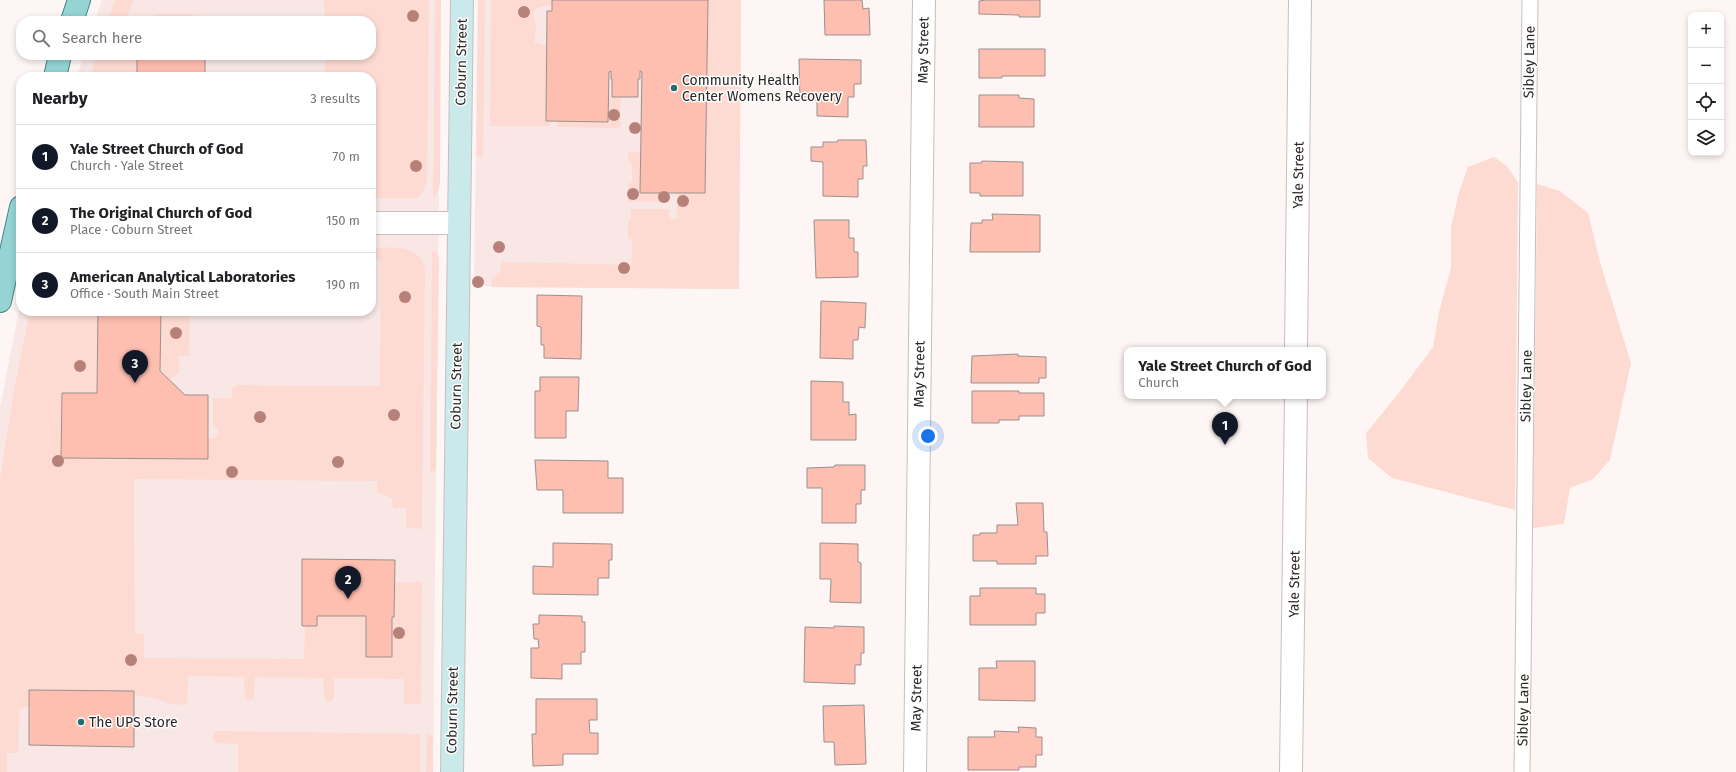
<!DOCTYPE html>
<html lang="en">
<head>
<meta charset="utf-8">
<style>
  body { margin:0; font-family:"Fira Sans",sans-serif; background:#f2f2f2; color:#202124 }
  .controls { position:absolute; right:12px; top:12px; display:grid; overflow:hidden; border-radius:8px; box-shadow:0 2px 6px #0003 }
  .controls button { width:36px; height:36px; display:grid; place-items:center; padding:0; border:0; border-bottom:1px solid #e0e0e0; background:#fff; color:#202124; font:20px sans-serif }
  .you { position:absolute; left:928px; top:436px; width:14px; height:14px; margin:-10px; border:3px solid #fff; border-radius:50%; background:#1a73e8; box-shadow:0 0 0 6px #1a73e833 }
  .badge { display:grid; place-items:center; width:26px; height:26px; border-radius:50%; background:#111827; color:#fff; font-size:13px; font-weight:700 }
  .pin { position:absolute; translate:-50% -33px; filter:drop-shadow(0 1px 2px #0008) }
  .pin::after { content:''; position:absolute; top:21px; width:14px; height:12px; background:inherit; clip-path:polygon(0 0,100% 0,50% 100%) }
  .popup { position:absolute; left:1124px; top:347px; width:202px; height:52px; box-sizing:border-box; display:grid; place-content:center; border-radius:8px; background:#fff; filter:drop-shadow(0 1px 3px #0005); font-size:13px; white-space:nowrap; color:#757577 }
  .popup b { font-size:15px; color:#202124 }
  .popup::after { content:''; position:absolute; left:50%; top:100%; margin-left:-8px; border:8px solid transparent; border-top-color:#fff }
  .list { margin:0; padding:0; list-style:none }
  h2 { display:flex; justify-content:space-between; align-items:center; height:52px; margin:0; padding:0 16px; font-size:17px }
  h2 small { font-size:13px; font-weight:400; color:#757577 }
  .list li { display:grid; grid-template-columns:26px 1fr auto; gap:12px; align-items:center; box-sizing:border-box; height:64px; padding:0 16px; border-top:1px solid #e0e0e0 }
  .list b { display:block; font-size:15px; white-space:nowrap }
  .list p { margin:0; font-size:13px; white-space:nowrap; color:#757577 }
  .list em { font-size:13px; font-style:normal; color:#757577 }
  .icon { flex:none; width:22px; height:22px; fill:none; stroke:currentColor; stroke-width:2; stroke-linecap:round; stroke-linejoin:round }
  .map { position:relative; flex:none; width:1736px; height:772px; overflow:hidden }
  .search { position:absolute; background:#fff; box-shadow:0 2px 6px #0003; left:16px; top:16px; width:360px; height:44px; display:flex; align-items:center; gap:10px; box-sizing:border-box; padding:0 14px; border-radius:16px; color:#757577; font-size:15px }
  .panel { position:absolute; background:#fff; box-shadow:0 2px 6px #0003; left:16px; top:72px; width:360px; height:244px; border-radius:16px }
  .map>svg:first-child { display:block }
</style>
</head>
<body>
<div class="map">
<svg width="1736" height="772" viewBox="0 0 1736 772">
  <rect width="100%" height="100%" fill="#fef6f4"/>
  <path fill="#f8e7e4" d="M102,0H441L433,772H0V408L21,300V311H371V77H77L84,55H371V21H95Z
    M478,0H741L739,289L474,286Z"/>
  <path fill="#fddbd3" d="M115,0H133L126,21H108Z
    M324,0H429L427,178L424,190L418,198H371V77H325V55H371V21H325Z
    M435,0H441L440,184L435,197H433Z
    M478,0H485L483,158L476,155Z
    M491,0H552V5C543,6 531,6 534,18C534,21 536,24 536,27C536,33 534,37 535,43L547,46L546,121H550V126H490Z
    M708,0H741L739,289L491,287L492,279L500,272L501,265L504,260V262L632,265V239H628V220H631V209H669V219H677V193H705Z
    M161,14H189L200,17V21H129Z
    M97,55H137V77H90Z
    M608,97H621L620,128L558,127V121H608Z
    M628,152H641L640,193H669V202H628V183H632V164L629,163Z
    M1494,157L1507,166L1518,182L1515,510L1392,478L1368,458L1366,433L1398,394L1433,347L1439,312L1451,268V227L1459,192L1468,167Z
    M1537,184L1560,191L1588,213L1600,262L1631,363L1610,460L1593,479L1570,488L1564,524L1533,528Z
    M371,248C391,248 418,243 425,268L422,529L406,527V508H393L392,498L377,492V481L134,479L135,634L141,633L144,634V658L304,659L305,626H317V616H366V657H392V617L394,616L395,582H422L421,704H404V679L334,678V699L330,702L325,700L323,678L255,677L254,698L249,701L245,697L244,677L188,676L187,705L171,704L155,698L134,695V691L30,690L29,707H24L19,711L18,753H7V772H0V480L14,391L30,311H98L97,393H62L61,457L208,459V438H215L218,432V428L213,426V398H232V388L236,385L380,386L381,260L371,259Z
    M435,250L439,258L436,471H430L432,252Z
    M161,311H190L189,356H179V373L169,380L160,371Z
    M217,731L420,734V772H238V744L215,743L213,739L214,733Z
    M427,734L433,736V772H426Z"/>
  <path fill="#febeb0" stroke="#99918f" d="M552,0H708L705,193H640L642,72L640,71V79H638V97H612V79H611V71L609,72L608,122L546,121L547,11H552Z
    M824,0H862L863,9L869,8L870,35H825Z
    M986,0H1040V17H1019V15L979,14V1Z
    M979,49H1045V76H1002V78H979Z
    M137,55H205V77H137Z
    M799,59L861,60V84H854V97H848V117L817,116V100H800Z
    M979,95H1019V98L1034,99V127H979Z
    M838,140H866L867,166H863V179H858V197L823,196V162L811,161V147H823V142H837Z
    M982,161L1023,162V196H980V193H970V163H981Z
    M992,214L1040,215V252H970L971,223H982V220H993Z
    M814,220H849V238H854V252H858V277L816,278Z
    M537,295L582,296L581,359L544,358V345H541V327L537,326Z
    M821,301L866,303L865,328L859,327L858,340H853V359L820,358Z
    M98,311H161L160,371L185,395H208V459L61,458L62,393H97Z
    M1018,354V356L1046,357V378H1039V383H971L972,356Z
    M540,377H579L578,411H566V438H535V391H540Z
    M811,381L843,382V402H849V415L856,414V440H811Z
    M972,391H1019V393H1044V416H1019V420H999V423H972Z
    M535,460L608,461V478H623V513H563V490H537Z
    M835,465H865V490H861V504H856V523H822V488H807V468L834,467Z
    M1016,503H1043L1044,532H1047L1048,556H1036V564H997V561H973V535H980V533H997V525H1018Z
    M553,543L612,544V560H609V578H598V595L533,594V566L553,567Z
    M820,543L858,544V562L861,563V603L830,602L831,579H820Z
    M302,559L395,560L394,617H392V657H366V616H317V626H302Z
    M980,588H1036V594H1045V613H1036V625H970V596H980Z
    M539,615L582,616V622H585V652H581V664H562V679L531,678V648H539L538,639H534L533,624H539Z
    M834,626L864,627V653H861V665H855V684L804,682L805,627L834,628Z
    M996,661H1035V701L979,700V668H997Z
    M29,690L134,691V747L29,745Z
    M536,699H597V720H589L590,733H598V754H563V765L533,766L532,734H536Z
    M864,705L866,764L835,765L834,742H824L823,706Z
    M1018,727L1036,728V737H1042V755H1036V767H1019V770H968V737H995L994,731L1019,732Z"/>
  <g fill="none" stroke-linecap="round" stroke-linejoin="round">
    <defs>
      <path id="lane" d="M1522,772L1530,0"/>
      <path id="street" d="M371,223H458
        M1296,350L1300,0
        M915,772L924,0
        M1291,772L1296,396"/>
      <path id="secondary" d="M452,772L462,0"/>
      <path id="primary" d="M72,21L79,0
        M55,77L60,55
        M0,301L21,207"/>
    </defs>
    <use href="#lane" stroke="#c7bfbd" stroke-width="17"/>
    <use href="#street" stroke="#c7bfbd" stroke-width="24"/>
    <use href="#secondary" stroke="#c7bfbd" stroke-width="24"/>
    <use href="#primary" stroke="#428485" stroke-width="24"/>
    <use href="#lane" stroke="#fff" stroke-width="15"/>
    <use href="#street" stroke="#fff" stroke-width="22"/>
    <use href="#secondary" stroke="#cae9ea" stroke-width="22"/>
    <use href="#primary" stroke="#95d3d4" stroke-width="22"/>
  </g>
  <g fill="#b68178">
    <circle cx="524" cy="12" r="6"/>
    <circle cx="413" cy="16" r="6"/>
    <circle cx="614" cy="115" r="6"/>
    <circle cx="635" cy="128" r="6"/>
    <circle cx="416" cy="166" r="6"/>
    <circle cx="633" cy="194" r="6"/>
    <circle cx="664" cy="197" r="6"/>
    <circle cx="683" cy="201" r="6"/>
    <circle cx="499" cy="247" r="6"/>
    <circle cx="624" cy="268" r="6"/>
    <circle cx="478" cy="282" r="6"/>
    <circle cx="405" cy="297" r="6"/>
    <circle cx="176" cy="333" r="6"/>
    <circle cx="80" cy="366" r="6"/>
    <circle cx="394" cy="415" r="6"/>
    <circle cx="260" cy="417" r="6"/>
    <circle cx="58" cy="461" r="6"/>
    <circle cx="338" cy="462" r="6"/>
    <circle cx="232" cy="472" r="6"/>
    <circle cx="399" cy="633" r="6"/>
    <circle cx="131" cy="660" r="6"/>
  </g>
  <g fill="#226e70" stroke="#fff" stroke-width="1.5">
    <circle cx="674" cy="88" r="4"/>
    <circle cx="81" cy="722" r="4"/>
  </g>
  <g text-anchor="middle" stroke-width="3" stroke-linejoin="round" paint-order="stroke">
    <g font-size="14" fill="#2b2827" stroke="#fff">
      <text transform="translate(923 50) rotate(-89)" y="5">May Street</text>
      <text transform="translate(461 62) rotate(-89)" y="5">Coburn Street</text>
      <text transform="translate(1529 62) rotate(-89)" y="5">Sibley Lane</text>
      <text transform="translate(1298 175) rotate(-89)" y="5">Yale Street</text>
      <text transform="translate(919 374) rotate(-89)" y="5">May Street</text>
      <text transform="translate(456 386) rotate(-89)" y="5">Coburn Street</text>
      <text transform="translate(1526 386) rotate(-89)" y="5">Sibley Lane</text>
      <text transform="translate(1294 584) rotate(-89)" y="5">Yale Street</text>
      <text transform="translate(916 698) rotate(-89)" y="5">May Street</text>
      <text transform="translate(452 710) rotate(-89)" y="5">Coburn Street</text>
      <text transform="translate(1523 710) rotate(-89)" y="5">Sibley Lane</text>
    </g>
    <g font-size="14" fill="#2b2827" stroke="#fff" text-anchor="start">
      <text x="682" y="85">Community Health<tspan x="682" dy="16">Center Womens Recovery</tspan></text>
      <text x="89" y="727">The UPS Store</text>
    </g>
  </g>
</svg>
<div class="controls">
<button>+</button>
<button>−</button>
<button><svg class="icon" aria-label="locate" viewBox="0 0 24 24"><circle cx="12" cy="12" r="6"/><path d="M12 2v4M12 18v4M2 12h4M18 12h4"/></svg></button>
<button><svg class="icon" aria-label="layers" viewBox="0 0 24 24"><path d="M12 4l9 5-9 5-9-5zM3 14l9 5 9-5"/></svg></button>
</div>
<div class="you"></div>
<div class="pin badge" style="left:1225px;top:445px">1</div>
<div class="popup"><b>Yale Street Church of God</b>Church</div>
<div class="pin badge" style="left:348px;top:599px">2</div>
<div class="pin badge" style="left:135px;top:383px">3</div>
<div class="search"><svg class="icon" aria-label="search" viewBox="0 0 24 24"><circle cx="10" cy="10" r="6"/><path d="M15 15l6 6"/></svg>Search here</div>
<section class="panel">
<h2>Nearby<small>3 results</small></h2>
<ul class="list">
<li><span class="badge">1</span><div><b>Yale Street Church of God</b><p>Church · Yale Street</p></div><em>70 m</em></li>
<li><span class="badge">2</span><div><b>The Original Church of God</b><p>Place · Coburn Street</p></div><em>150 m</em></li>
<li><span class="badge">3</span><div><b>American Analytical Laboratories</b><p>Office · South Main Street</p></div><em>190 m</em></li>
</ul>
</section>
</div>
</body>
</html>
